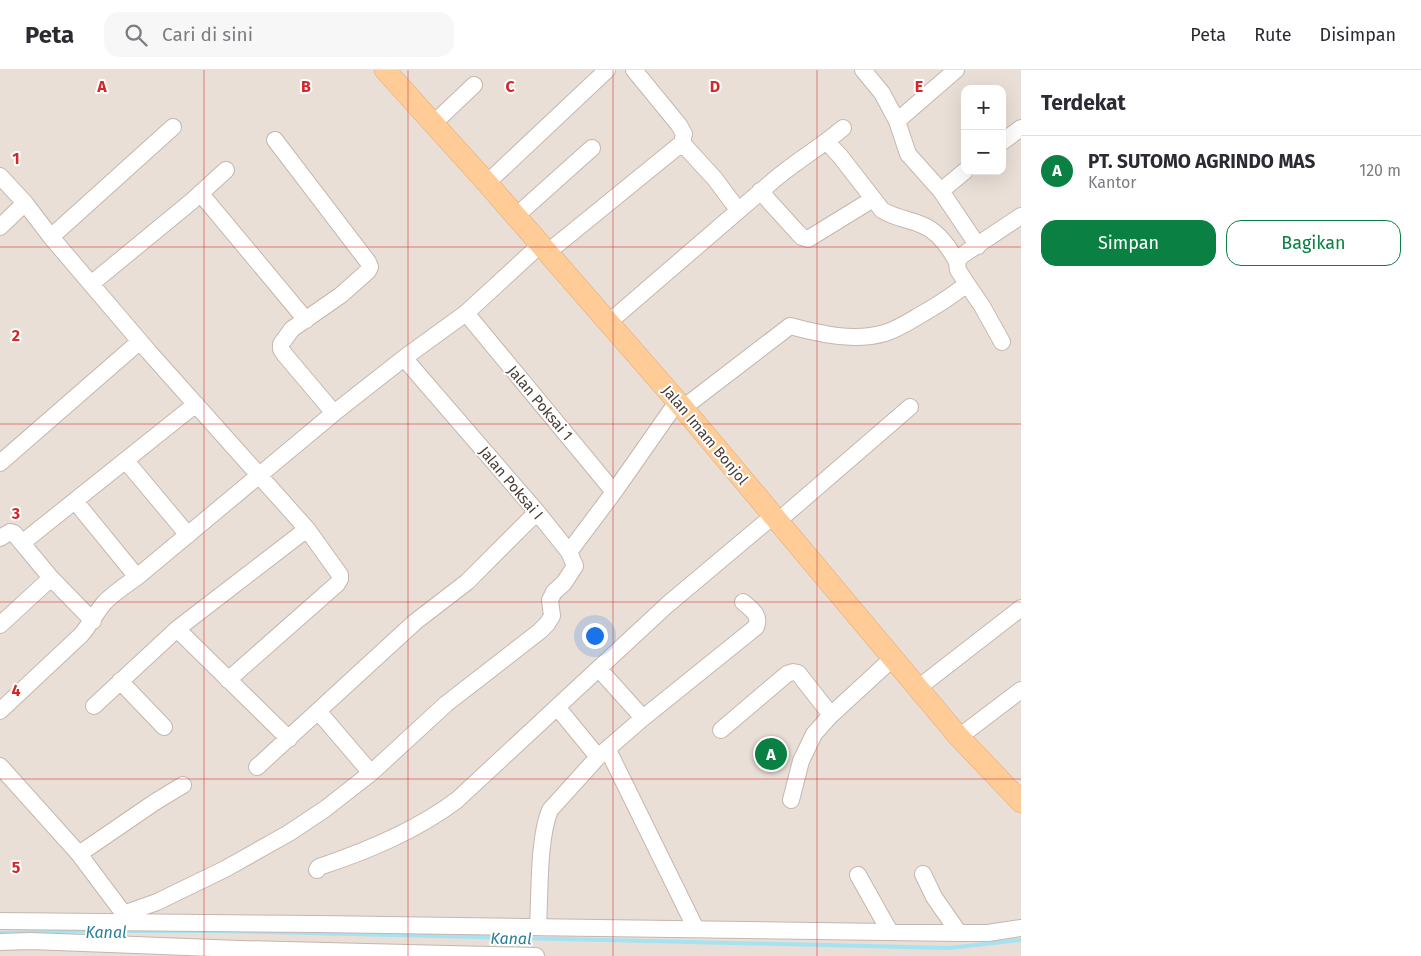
<!DOCTYPE html>
<html lang="id">
<head>
<meta charset="utf-8">
<style>
  body { margin:0; font-family:"Fira Sans",sans-serif; background:#f7f7f7; color:#2b2b33 }
  .controls { position:absolute; right:15px; top:15px; display:grid; overflow:hidden; border-radius:10px; box-shadow:0 5px 20px #0002 }
  .controls button { width:45px; height:45px; display:grid; place-items:center; padding:0; border:0; border-bottom:1px solid #e1e1e2; background:#fff; color:#2b2b33; font:25px sans-serif }
  .you { position:absolute; left:594px; top:565px; width:18px; height:18px; margin:-12px; border:4px solid #fff; border-radius:50%; background:#1a73e8; box-shadow:0 0 0 8px #1a73e833 }
  .badge { display:grid; place-items:center; width:32px; height:32px; border-radius:50%; background:#0b8043; color:#fff; font-size:16px; font-weight:700 }
  .pin { position:absolute; translate:-50% -50%; border:2px solid #fff; box-shadow:0 1px 5px #0006 }
  .list { margin:0; padding:0; list-style:none }
  h2 { display:flex; justify-content:space-between; align-items:center; height:65px; margin:0; padding:0 20px; font-size:21px }
  h2 small { font-size:16px; font-weight:400; color:#7c7c81 }
  .list li { display:grid; grid-template-columns:32px 1fr auto; gap:15px; align-items:center; box-sizing:border-box; height:70px; padding:0 20px; border-top:1px solid #e1e1e2 }
  .list b { display:block; font-size:19px; white-space:nowrap }
  .list p { margin:0; font-size:16px; white-space:nowrap; color:#7c7c81 }
  .list em { font-size:16px; font-style:normal; color:#7c7c81 }
  .actions { display:flex; gap:10px; padding:15px 20px }
  .actions a { flex:1; padding:11px 0; border:1px solid #0b8043; border-radius:15px; text-align:center; font-size:18px; color:#0b8043 }
  .actions .main { background:#0b8043; color:#fff }
  .icon { flex:none; width:28px; height:28px; fill:none; stroke:currentColor; stroke-width:2; stroke-linecap:round; stroke-linejoin:round }
  .map { position:relative; flex:none; width:1021px; height:886px; overflow:hidden }
  header { display:flex; align-items:center; gap:30px; box-sizing:border-box; height:70px; padding:0 25px; background:#fff; border-bottom:1px solid #e1e1e2 }
  header strong { font-size:24px }
  nav { display:flex; gap:28px; margin-inline-start:auto; font-size:18px }
  .search { width:350px; height:45px; background:#f7f7f7; display:flex; align-items:center; gap:12px; box-sizing:border-box; padding:0 18px; border-radius:15px; color:#7c7c81; font-size:19px }
  main { display:flex }
  aside { flex:1; background:#fff }
  .map>svg:first-child { display:block }
</style>
</head>
<body>
<header>
<strong>Peta</strong>
<div class="search"><svg class="icon" aria-label="search" viewBox="0 0 24 24"><circle cx="10" cy="10" r="6"/><path d="M15 15l6 6"/></svg>Cari di sini</div>
<nav><a>Peta</a><a>Rute</a><a>Disimpan</a></nav>
</header>
<main>
<div class="map">
<svg width="1021" height="886" viewBox="0 0 1021 886">
  <rect width="100%" height="100%" fill="#f5efe9"/>
  <path fill="#e9dfd7" fill-rule="evenodd" d="M0,0H1021V886H0ZM965,19H1002V101H965Z"/>
  <g fill="none" stroke-linecap="round" stroke-linejoin="round">
    <path stroke="#a5e2f2" stroke-width="4" d="M0,863L88,861H224L949,878L1021,870"/>
    <defs>
      <path id="minor" d="M863,0L882,23L897,51L908,84L941,121L978,176
        M897,51L956,0
        M434,53L474,15
        M275,70L368,192L370,197L368,201L341,225L292,259L281,274V279L285,285L334,343
        M827,72L840,86L882,140C894,148 909,149 922,155C938,161 949,177 957,192
        M1002,72L1021,58
        M682,73L715,109L738,140
        M0,106L25,133L51,167L149,282L307,459L340,505V509L337,514L228,610
        M487,113L607,0
        M760,121L798,163L802,167L808,169L873,129
        M941,121L965,101
        M201,124L306,250
        M516,146L592,78
        M0,157L25,133
        M51,167L173,57
        M548,182L682,73L684,64L679,55L634,0
        M91,214L192,131L226,100
        M967,214L982,236L1002,272
        M466,243L614,422
        M608,253L774,110C796,91 821,77 843,58
        M683,338L790,256C820,264 854,272 885,263C898,259 910,251 922,244C938,235 953,225 967,214L958,200L957,192L961,186L1021,146
        M126,391L188,465
        M0,393L139,272
        M75,431L137,507
        M778,451L910,337
        M0,468L10,462L14,463L22,473L196,334
        M22,473L51,508L93,551
        M569,482L614,422L677,332
        M0,555L51,508
        M177,559L289,669
        M599,599L643,648
        M120,611L164,657
        M918,618L1021,538
        M94,636L177,559L307,459
        M557,637L598,687
        M0,641L81,565C90,555 96,542 105,532C115,522 126,515 137,507L334,343L404,288L466,243L541,174
        M318,641L371,703
        M721,660L787,604L793,602L798,603L831,645
        M959,667L1021,620
        M608,680L696,859
        M0,696L79,784L130,852
        M257,697L415,552L467,512L537,442
        M791,730L801,691L814,664L831,645L893,588
        M79,784L155,732L183,715
        M317,800L319,797C367,781 416,761 457,730L667,535L773,446
        M923,804L934,827L959,863
        M858,805L890,862
        M123,844L157,832L225,799L289,763L325,739L371,703L446,634L540,561L547,554L552,546L550,530L554,522L564,513L575,496L569,482L537,442L404,288
        M0,851L317,854L959,863H988L1021,858
        M538,857C540,824 538,769 550,740L598,687L643,648L756,557C761,545 751,539 743,532
        M0,872L31,871L239,879L536,886"/>
      <path id="major" d="M385,0L487,113L683,338L959,667L1021,732"/>
    </defs>
    <use href="#minor" stroke="#c3b7ae" stroke-width="18"/>
    <use href="#major" stroke="#e6a565" stroke-width="22"/>
    <use href="#minor" stroke="#fff" stroke-width="16"/>
    <use href="#major" stroke="#ffcc98" stroke-width="21"/>
  </g>
  <path fill="none" stroke="#d62828" stroke-width="1" stroke-opacity="0.55" d="M204,0V886M408,0V886M613,0V886M817,0V886M0,177H1021M0,354H1021M0,532H1021M0,709H1021"/>
  <g text-anchor="middle" stroke-width="4" stroke-linejoin="round" paint-order="stroke">
    <g font-size="15" fill="#493e37" stroke="#fff">
      <text transform="translate(540 333) rotate(50)" y="5">Jalan Poksai 1</text>
      <text transform="translate(705 365) rotate(50)" y="5">Jalan Imam Bonjol</text>
      <text transform="translate(511 413) rotate(50)" y="5">Jalan Poksai I</text>
    </g>
    <g font-size="16" font-style="italic" fill="#277e96" stroke="#fff">
      <text x="106" y="868">Kanal</text>
      <text transform="translate(511 868) rotate(1)" y="6">Kanal</text>
    </g>
  </g>
  <g font-size="16" text-anchor="middle" font-weight="bold" fill="#d62828" stroke="#fff" stroke-width="4" stroke-linejoin="round" paint-order="stroke">
    <text x="102" y="22">A</text>
    <text x="306" y="22">B</text>
    <text x="510" y="22">C</text>
    <text x="715" y="22">D</text>
    <text x="919" y="22">E</text>
    <text x="16" y="94">1</text>
    <text x="16" y="271">2</text>
    <text x="16" y="449">3</text>
    <text x="16" y="626">4</text>
    <text x="16" y="803">5</text>
  </g>
</svg>
<div class="controls">
<button>+</button>
<button>−</button>
</div>
<div class="you"></div>
<div class="pin badge" style="left:771px;top:684px">A</div>
</div>
<aside>
<h2>Terdekat<small></small></h2>
<ul class="list">
<li><span class="badge">A</span><div><b>PT. SUTOMO AGRINDO MAS</b><p>Kantor</p></div><em>120 m</em></li>
</ul>
<div class="actions"><a class="main">Simpan</a><a>Bagikan</a></div>
</aside>
</main>
</body>
</html>
